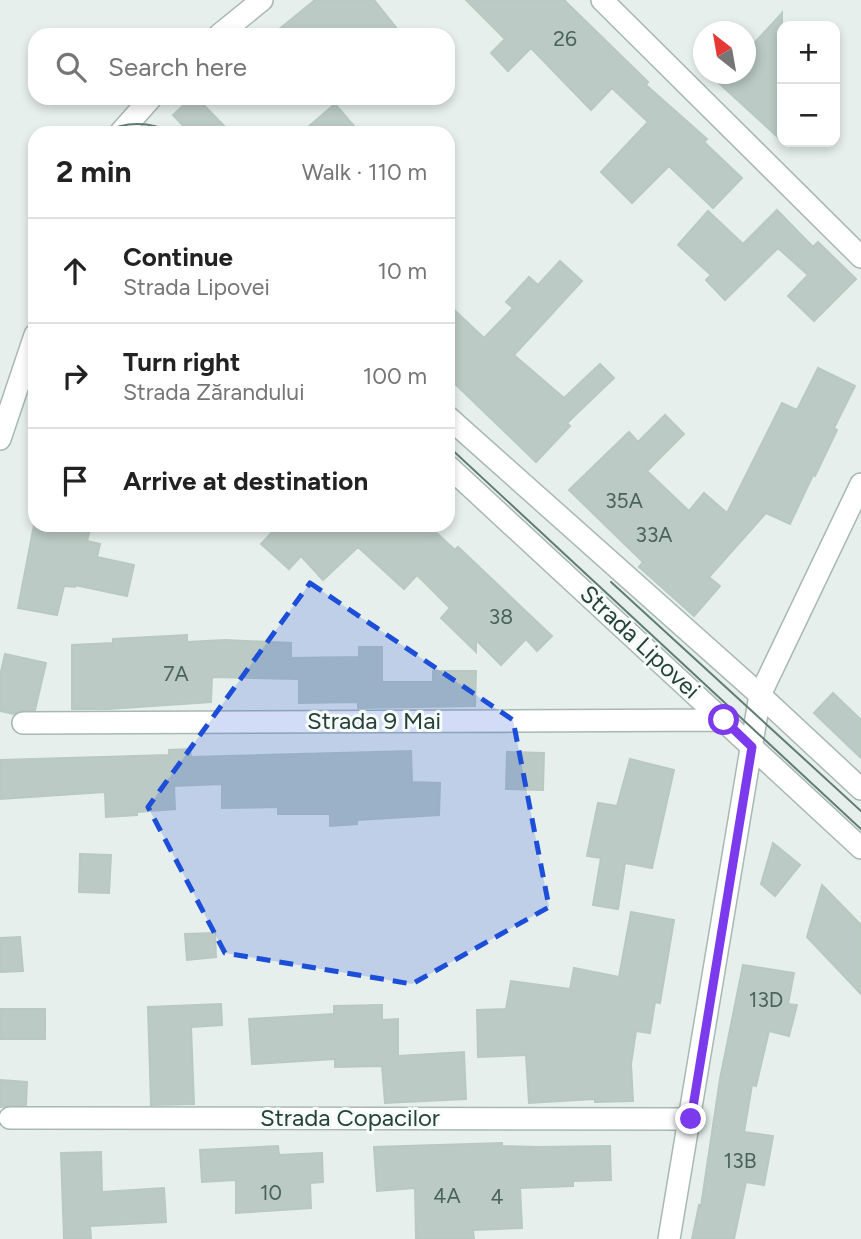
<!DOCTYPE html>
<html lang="en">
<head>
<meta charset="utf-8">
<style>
  body { margin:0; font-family:Figtree,sans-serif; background:#f6f6f6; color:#222 }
  .controls { position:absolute; right:21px; top:21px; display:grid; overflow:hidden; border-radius:14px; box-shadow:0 4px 10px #0003 }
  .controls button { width:63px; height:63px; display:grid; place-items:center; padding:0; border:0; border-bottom:2px solid #e0e0e0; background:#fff; color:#222; font:35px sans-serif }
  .compass { position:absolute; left:693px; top:21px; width:63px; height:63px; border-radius:50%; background:#fff; box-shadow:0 4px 10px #0003; rotate:329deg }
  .stop { position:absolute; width:21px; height:21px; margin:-16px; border:5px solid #7c3aed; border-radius:50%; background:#fff }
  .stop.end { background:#7c3aed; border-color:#fff; box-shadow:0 2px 7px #0008 }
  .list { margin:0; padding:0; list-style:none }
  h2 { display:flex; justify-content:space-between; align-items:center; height:91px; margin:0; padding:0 28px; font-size:30px }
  h2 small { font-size:23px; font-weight:400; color:#767676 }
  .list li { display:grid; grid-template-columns:46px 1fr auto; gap:21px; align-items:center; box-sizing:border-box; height:105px; padding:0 28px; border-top:2px solid #e0e0e0 }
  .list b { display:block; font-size:26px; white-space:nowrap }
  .list p { margin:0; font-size:23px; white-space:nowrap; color:#767676 }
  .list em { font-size:23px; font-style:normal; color:#767676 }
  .icon { flex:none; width:38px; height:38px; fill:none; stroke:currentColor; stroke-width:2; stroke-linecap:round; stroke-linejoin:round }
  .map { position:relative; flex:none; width:861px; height:1239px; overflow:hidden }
  .search { position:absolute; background:#fff; box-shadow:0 4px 10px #0003; left:28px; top:28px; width:427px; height:77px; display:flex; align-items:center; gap:18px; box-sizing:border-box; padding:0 24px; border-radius:21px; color:#767676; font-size:26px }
  .panel { position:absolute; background:#fff; box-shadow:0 4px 10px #0003; left:28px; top:126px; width:427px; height:406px; border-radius:21px }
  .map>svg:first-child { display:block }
</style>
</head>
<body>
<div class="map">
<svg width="861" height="1239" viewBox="0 0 861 1239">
  <rect width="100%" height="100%" fill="#e6efeb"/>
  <path fill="#bbcac4" stroke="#b8c9c2" stroke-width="2" d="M315,0H374L402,35H272Z
    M466,0H564L648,82L646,85L707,139L704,142L742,178L713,208L669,166L632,203L601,172L648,122L612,88L591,110L531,48L508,71L491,53L505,39Z
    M782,13V141L709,74H746V52Z
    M191,98H197L231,133H190L173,115Z
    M335,104L360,133H301Z
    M777,210L813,247L818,242L856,279L814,321L788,296L808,275L778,248L725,300L706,280L711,275L678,245L708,211L743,244Z
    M560,261L582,281L514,355L564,398L600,364L614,378L567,423L570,426L536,462L448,377V304L484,338L513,308L506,302L529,277L538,285Z
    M818,368L855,386L834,428L837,430L815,476L813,475L790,524L766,513L709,577L720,586L694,616L639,567L643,562L569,490L629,432L638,442L665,415L684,434L647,471L689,511L704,493L727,513L782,403L797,410Z
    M34,525H91L87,541L100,544L97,557L134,565L127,596L75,585V587L64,586L57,615L18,608Z
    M279,525H428L455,550L458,547L552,636L537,651L526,639L501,665L476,640V652L441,618L450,608L417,575L404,589L358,547L323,580L301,556L289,569L261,544Z
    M187,635V642L225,640L291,643V658L359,657V647H382V682H433V671H476L475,706L358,708V702L299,703V679L212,677L211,702L108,709H72V645L113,643V639Z
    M5,654L46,663L35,710H22L14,714L0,711V676Z
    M833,693L861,720V758L814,713Z
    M190,749L191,757L411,751L412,782L440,783L439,815L357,820V824L330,826V814H278V807L222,808V784L174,786L175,809L137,812V815L106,817L105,792L0,799V760L169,755V750Z
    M507,752L544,753L543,790L506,789Z
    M630,759L674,770L652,868L625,863L618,909L593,905L601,858L587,856L598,803L617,806Z
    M773,843L800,865L775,896L761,884Z
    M80,854L111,855L109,893L79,892Z
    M822,885L861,925V994L807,937Z
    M631,912L674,920L660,1003L655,1002L650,1033L636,1031L631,1064L633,1101L595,1102V1099L529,1103L526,1055L478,1057L477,1010L506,1009L511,981L570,989L574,968L619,977Z
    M215,933L216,957L187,960L185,934Z
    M20,937L23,971L0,972V938Z
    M743,965L794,973L788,1004L797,1005L789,1036L769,1031L756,1086L752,1085L744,1132L773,1136L769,1158L764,1185L746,1182L734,1239H692L699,1205L701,1206L720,1079Z
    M221,1004L222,1025L191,1027L194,1104L151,1105L148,1007Z
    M382,1005V1020L398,1019V1056L464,1052L466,1099L385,1103L382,1066L335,1067V1059L252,1064L249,1019L334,1014V1006Z
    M0,1009H45V1039H0Z
    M0,1080L27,1082L26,1105L0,1107Z
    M502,1143V1146L540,1147L610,1146L611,1180L573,1181V1186L520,1188L522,1228L473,1230L474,1239H416L415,1188L377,1191L374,1147Z
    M278,1146L279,1155L322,1153L323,1182L310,1183L311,1208L236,1213V1180L202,1182L200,1150Z
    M101,1152L102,1192L164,1188L166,1222L90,1226L91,1239H64L61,1153Z"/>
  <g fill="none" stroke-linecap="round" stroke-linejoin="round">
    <defs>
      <path id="minor" d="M602,0L861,257
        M219,35L262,0
        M120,133L151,98
        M448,417L760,695L861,789
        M0,439L35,335
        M448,466L861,848
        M23,723L724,720
        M10,1118L691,1119
        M669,1239L760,695L861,484"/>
    </defs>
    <use href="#minor" stroke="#a8b8b2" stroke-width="24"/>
    <use href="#minor" stroke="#fff" stroke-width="21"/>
    <path stroke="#5f7d75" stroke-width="2" d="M103,133C125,121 150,121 172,133
      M448,446L861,829
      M611,582L861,811"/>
  </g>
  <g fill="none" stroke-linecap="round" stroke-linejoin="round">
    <path stroke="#7c3aed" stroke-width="9" d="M691,1119L752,747L724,720"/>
  </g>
  <path fill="#1d4ed8" fill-opacity="0.2" stroke="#1d4ed8" stroke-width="5" stroke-dasharray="14 9" stroke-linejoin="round" d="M310,583L513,720L549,907L412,984L225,953L148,807Z"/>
  <g text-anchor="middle" stroke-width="6" stroke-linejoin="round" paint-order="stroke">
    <g font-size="21" fill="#4a645c">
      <text x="565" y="46">26</text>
      <text x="624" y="508">35A</text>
      <text x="654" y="542">33A</text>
      <text x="501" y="624">38</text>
      <text x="176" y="681">7A</text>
      <text x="766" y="1007">13D</text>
      <text x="740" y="1168">13B</text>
      <text x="271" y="1200">10</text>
      <text x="447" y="1203">4A</text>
      <text x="497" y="1204">4</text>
    </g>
    <g font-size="24" fill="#24423a" stroke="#f7fbf9">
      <text transform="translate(640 642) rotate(43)" y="8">Strada Lipovei</text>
      <text x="374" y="729">Strada 9 Mai</text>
      <text x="350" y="1126">Strada Copacilor</text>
    </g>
  </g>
</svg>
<div class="controls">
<button>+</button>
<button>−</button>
</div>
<svg class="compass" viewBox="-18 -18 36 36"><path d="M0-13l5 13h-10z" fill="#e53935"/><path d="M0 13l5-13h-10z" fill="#767676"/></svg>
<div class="stop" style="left:724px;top:720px"></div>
<div class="stop end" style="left:691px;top:1119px"></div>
<div class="search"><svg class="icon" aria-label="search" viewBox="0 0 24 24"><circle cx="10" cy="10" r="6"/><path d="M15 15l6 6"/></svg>Search here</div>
<section class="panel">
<h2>2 min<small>Walk · 110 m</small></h2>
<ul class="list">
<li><svg class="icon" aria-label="ahead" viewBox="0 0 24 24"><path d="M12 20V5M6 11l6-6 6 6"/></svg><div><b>Continue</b><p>Strada Lipovei</p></div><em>10 m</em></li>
<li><svg class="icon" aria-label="right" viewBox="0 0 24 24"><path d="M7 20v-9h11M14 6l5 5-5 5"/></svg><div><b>Turn right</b><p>Strada Zărandului</p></div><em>100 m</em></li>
<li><svg class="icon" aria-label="arrive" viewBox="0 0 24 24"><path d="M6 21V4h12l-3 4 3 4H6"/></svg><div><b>Arrive at destination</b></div></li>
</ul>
</section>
</div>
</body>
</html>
